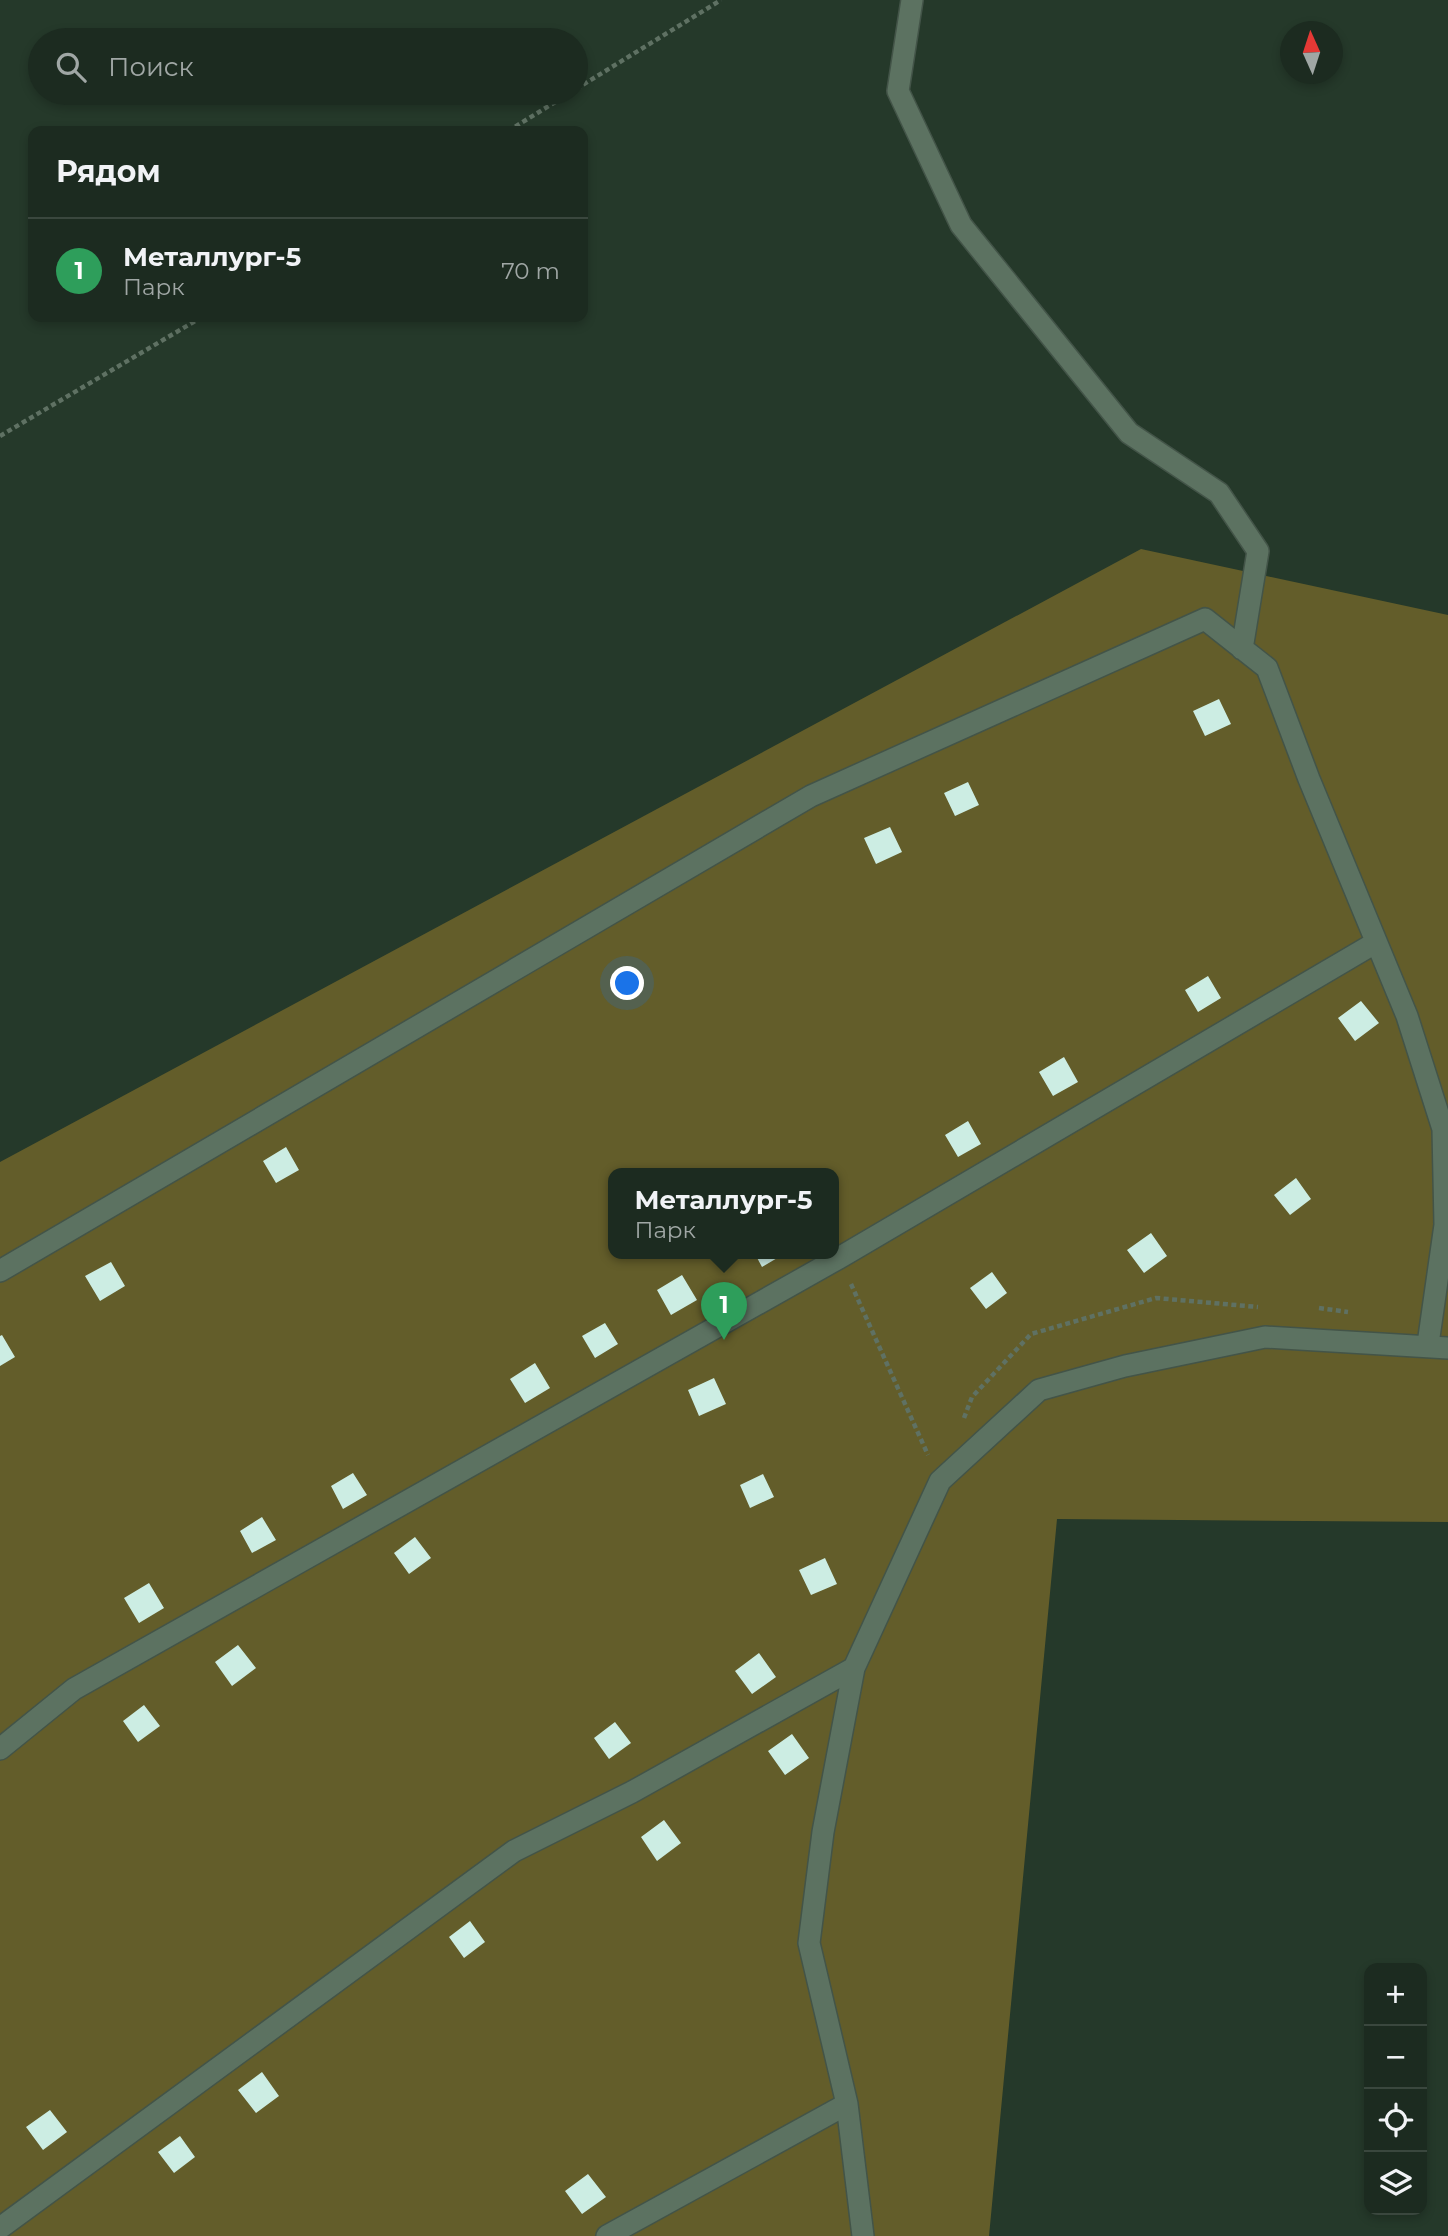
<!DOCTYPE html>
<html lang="ru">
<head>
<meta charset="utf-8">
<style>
  body { margin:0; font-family:Montserrat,sans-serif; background:#253329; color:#f1f3f6 }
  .controls { position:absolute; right:21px; bottom:21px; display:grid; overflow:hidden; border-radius:14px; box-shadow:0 4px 10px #0003 }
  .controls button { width:63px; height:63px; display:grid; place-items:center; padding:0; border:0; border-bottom:2px solid #3a473e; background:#1c2b20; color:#f1f3f6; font:35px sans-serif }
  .compass { position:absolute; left:1280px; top:21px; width:63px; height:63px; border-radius:50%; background:#1c2b20; box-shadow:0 4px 10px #0003; rotate:357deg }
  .you { position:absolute; left:628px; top:984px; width:24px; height:24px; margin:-18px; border:5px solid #fff; border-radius:50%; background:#1a73e8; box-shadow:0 0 0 10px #1a73e833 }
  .badge { display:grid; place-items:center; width:46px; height:46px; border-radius:50%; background:#a1b3fd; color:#fff; font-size:23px; font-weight:700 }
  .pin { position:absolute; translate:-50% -58px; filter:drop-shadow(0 2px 4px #0008) }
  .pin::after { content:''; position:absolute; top:37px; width:24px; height:21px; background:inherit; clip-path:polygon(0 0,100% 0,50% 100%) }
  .popup { position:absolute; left:608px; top:1168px; width:231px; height:91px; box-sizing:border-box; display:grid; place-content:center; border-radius:14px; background:#1c2b20; filter:drop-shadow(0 2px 5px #0005); font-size:23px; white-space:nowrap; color:#a0a7a5 }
  .popup b { font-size:26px; color:#f1f3f6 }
  .popup::after { content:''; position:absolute; left:50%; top:100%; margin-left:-14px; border:14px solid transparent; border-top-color:#1c2b20 }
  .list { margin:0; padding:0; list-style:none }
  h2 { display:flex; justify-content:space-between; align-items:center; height:91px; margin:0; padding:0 28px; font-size:30px }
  h2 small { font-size:23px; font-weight:400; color:#a0a7a5 }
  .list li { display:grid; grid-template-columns:46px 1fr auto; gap:21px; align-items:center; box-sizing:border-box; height:105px; padding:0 28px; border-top:2px solid #3a473e }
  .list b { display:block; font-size:26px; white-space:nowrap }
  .list p { margin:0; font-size:23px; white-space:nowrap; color:#a0a7a5 }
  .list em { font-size:23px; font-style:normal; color:#a0a7a5 }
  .icon { flex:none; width:38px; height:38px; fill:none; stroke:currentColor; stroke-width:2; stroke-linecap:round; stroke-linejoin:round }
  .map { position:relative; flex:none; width:1448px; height:2236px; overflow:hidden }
  .search { position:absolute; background:#1c2b20; box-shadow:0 4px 10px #0003; left:28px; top:28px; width:560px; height:77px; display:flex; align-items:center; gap:18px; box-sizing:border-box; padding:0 24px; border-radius:38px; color:#a0a7a5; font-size:26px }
  .panel { position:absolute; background:#1c2b20; box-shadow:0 4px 10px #0003; left:28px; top:126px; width:560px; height:196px; border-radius:14px }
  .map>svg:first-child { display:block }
</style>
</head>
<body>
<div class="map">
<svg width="1448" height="2236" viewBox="0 0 1448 2236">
  <rect width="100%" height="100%" fill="#25392a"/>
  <path fill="#635d2a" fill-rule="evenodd" d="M1141,549L1448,615V1522L1057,1519L989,2236H0V1162ZM614,1174H834V1254H614Z"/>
  <path fill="#ccede3" d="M1219,699L1231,724L1205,736L1193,711Z
    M968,782L979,805L955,816L944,793Z
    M890,827L902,852L876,864L864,838Z
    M1208,976L1221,998L1198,1012L1185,990Z
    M1361,1001L1379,1023L1355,1041L1338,1018Z
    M1064,1057L1078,1082L1053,1096L1039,1072Z
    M968,1121L981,1144L958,1157L945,1135Z
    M286,1147L299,1170L276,1183L263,1161Z
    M1296,1178L1311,1199L1290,1215L1274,1195Z
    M1151,1233L1167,1256L1144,1273L1127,1250Z
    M755,1254H784L762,1267Z
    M111,1262L125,1286L100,1301L85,1276Z
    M992,1272L1007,1293L986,1309L970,1288Z
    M682,1275L697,1300L671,1315L657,1290Z
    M605,1323L618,1344L595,1358L582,1336Z
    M2,1335L15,1357L0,1366V1336Z
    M535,1363L550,1388L525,1403L510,1379Z
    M714,1378L726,1404L699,1416L688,1390Z
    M353,1473L367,1495L343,1509L331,1486Z
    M763,1474L774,1497L750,1508L740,1485Z
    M262,1517L276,1540L252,1553L240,1531Z
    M415,1537L431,1558L409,1574L394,1553Z
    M825,1558L837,1584L811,1595L799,1570Z
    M149,1583L164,1608L139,1623L124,1598Z
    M238,1645L256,1668L232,1686L215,1662Z
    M759,1653L776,1677L752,1694L735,1671Z
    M144,1705L160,1726L138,1742L123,1721Z
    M615,1722L631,1743L609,1759L594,1738Z
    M792,1734L809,1758L785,1775L768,1751Z
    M664,1820L681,1843L657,1861L641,1837Z
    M470,1921L485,1942L464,1958L449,1937Z
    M262,2072L279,2096L256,2113L238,2090Z
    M50,2110L67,2132L43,2150L26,2127Z
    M180,2136L195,2157L174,2173L158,2152Z
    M588,2174L606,2197L582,2214L565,2191Z"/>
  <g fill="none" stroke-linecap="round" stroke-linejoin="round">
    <defs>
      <path id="minor" d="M912,0L898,91L961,225L1129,433L1219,493L1258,551L1242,649
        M0,1271L811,796L1205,619L1267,668L1309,779L1407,1016L1443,1129L1445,1225L1428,1344
        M0,1749L74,1689L839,1258L1375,943
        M0,2228L514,1851L632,1792L854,1668
        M607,2236L847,2104
        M863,2236L847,2104L809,1943L823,1832L854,1668L940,1481L1039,1390L1125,1366L1265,1337L1448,1348"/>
    </defs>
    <use href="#minor" stroke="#435448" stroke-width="24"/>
    <path stroke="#5f7163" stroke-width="4.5" stroke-dasharray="5 3.5" stroke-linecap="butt" d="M576,89L721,0
      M508,131L570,93
      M0,436L202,317
      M851,1284L928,1455
      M1319,1308L1348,1312
      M964,1418L972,1397L1031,1334L1156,1298L1258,1307"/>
    <use href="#minor" stroke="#5c7261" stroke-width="21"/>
  </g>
</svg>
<div class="controls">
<button>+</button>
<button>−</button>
<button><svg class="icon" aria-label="locate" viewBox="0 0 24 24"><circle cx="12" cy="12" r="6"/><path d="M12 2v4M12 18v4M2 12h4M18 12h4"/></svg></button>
<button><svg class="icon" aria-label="layers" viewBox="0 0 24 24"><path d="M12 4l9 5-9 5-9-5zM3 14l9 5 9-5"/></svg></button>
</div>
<svg class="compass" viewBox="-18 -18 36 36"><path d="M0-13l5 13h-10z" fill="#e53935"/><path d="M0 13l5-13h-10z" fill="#a0a7a5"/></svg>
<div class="you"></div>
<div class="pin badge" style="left:724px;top:1340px;background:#2e9e5b">1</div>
<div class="popup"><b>Металлург-5</b>Парк</div>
<div class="search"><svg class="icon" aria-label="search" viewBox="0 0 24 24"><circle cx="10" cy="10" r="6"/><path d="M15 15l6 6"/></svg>Поиск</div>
<section class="panel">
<h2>Рядом<small></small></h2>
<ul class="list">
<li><span class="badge" style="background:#2e9e5b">1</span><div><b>Металлург-5</b><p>Парк</p></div><em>70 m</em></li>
</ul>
</section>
</div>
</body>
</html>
